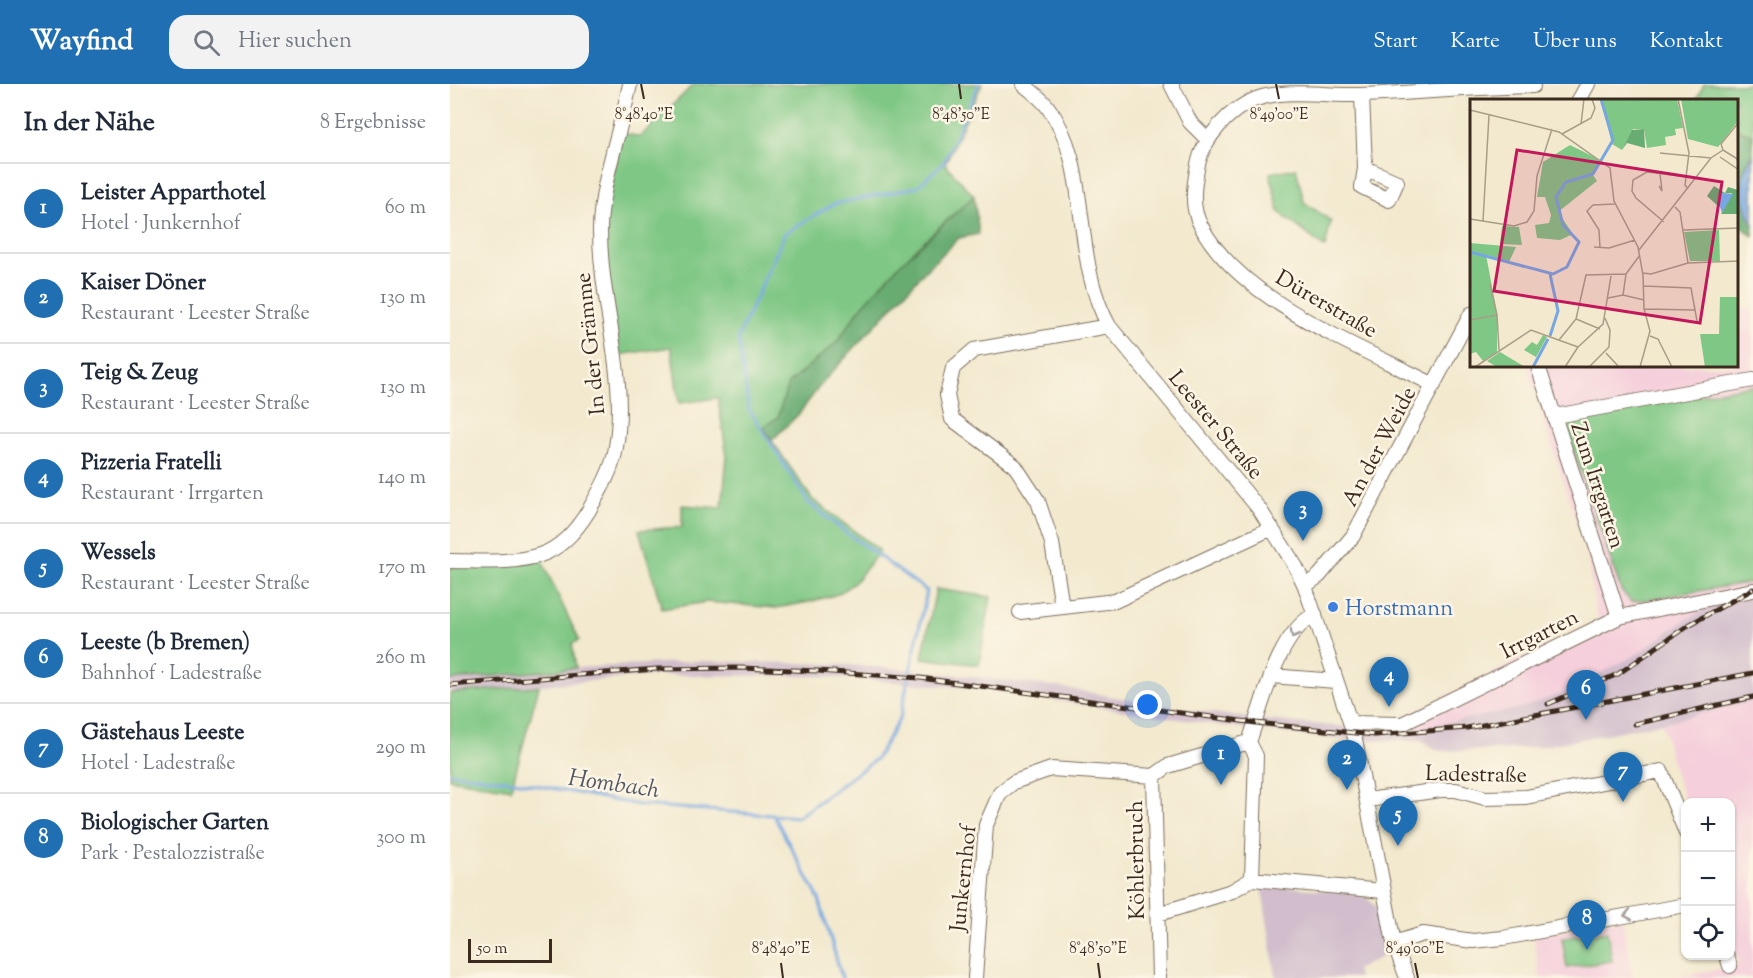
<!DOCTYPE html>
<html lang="de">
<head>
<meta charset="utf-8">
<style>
  body { margin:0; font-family:"Sorts Mill Goudy",serif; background:#f2f2f3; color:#1f2937 }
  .controls { position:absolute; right:18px; bottom:18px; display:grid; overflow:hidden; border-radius:12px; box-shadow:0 2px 4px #0004 }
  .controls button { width:54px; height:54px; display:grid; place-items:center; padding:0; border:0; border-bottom:2px solid #e0e1e3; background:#fff; color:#1f2937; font:30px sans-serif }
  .scale { position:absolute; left:18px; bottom:15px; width:84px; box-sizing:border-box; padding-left:6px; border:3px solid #3b2a1e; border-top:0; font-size:16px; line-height:21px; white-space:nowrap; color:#3b2a1e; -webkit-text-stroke:4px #fcf5e5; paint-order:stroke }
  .you { position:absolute; left:698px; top:621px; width:21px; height:21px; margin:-15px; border:4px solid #fff; border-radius:50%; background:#1a73e8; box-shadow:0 0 0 9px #1a73e833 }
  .badge { display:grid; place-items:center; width:39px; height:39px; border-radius:50%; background:#1f6fb2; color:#fff; font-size:20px; font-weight:700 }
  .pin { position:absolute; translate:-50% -50px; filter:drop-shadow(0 2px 3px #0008) }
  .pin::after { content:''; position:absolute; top:32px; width:21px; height:18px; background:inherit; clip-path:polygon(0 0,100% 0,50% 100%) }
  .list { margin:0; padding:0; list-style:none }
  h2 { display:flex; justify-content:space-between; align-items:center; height:78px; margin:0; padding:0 24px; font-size:26px }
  h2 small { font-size:20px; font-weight:400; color:#747a83 }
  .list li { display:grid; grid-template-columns:39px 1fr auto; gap:18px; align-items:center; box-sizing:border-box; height:90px; padding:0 24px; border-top:2px solid #e0e1e3 }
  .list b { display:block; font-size:22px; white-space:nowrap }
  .list p { margin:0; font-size:20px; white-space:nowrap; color:#747a83 }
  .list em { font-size:20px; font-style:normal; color:#747a83 }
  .icon { flex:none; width:33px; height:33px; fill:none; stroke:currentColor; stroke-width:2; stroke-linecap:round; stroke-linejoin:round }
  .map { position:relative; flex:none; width:1303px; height:894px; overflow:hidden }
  header { display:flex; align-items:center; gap:36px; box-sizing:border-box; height:84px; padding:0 30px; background:#1f6fb2; color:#fff }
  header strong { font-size:28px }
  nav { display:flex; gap:33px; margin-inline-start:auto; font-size:21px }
  .search { width:420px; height:54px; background:#f2f2f3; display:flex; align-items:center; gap:15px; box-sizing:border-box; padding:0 21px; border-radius:18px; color:#747a83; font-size:22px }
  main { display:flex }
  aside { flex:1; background:#fff }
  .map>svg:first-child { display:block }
</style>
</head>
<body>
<header>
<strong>Wayfind</strong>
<div class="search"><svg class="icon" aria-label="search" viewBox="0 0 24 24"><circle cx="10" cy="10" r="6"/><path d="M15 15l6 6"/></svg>Hier suchen</div>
<nav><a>Start</a><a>Karte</a><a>Über uns</a><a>Kontakt</a></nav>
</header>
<main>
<aside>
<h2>In der Nähe<small>8 Ergebnisse</small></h2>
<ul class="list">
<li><span class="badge">1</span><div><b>Leister Apparthotel</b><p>Hotel · Junkernhof</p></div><em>60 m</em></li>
<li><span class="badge">2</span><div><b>Kaiser Döner</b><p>Restaurant · Leester Straße</p></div><em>130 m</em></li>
<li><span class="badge">3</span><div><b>Teig &amp; Zeug</b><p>Restaurant · Leester Straße</p></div><em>130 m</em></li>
<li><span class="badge">4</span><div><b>Pizzeria Fratelli</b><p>Restaurant · Irrgarten</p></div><em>140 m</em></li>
<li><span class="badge">5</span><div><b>Wessels</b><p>Restaurant · Leester Straße</p></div><em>170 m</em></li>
<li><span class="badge">6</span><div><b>Leeste (b Bremen)</b><p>Bahnhof · Ladestraße</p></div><em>260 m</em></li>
<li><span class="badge">7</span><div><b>Gästehaus Leeste</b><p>Hotel · Ladestraße</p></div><em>290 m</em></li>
<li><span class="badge">8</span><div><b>Biologischer Garten</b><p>Park · Pestalozzistraße</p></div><em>300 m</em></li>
</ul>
</aside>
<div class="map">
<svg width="1303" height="894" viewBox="0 0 1303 894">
  <rect width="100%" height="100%" fill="#fcf5e5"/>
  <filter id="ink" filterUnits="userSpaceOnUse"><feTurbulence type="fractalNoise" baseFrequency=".0167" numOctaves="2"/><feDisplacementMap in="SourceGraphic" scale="12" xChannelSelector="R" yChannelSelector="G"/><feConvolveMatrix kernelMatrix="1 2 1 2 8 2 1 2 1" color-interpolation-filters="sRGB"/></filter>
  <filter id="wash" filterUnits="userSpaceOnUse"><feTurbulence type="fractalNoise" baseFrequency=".008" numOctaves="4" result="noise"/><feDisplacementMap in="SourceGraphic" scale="24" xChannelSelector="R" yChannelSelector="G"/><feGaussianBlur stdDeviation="1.35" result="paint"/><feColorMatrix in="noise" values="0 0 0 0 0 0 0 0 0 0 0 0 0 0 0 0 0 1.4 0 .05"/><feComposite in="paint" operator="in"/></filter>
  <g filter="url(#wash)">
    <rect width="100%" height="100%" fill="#f2e9ce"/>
    <path fill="#f5cfdb" d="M1287,221L1303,228V513L1116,608L1071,624L965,645L949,635L1148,537L1136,469L1077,282H1286Z
      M1303,617V894H1223L1289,881L1280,855V718H1236L1224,687L1212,639Z
      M1172,835L1183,894H1090L1084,853Z"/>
    <path fill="#d1bdcc" d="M1303,513V617L1212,639L1095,662L1050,666L989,667L971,657L886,655L775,642L523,604L367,592L207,591L0,609V596L92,586L248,577L384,580L465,586L609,603L726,624L816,636L931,646L965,645L1071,624L1116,608L1187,570L1234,537L1265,520Z
      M840,803L907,810L918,815L926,823L939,869L906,886L909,894H826L812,805Z"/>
    <path fill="#7fc784" stroke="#5d7851" stroke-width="1.5" d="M244,0H532L495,80L524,112L467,163L409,226L387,258L338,300L328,333L313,344L362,415L430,467L404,499L388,510L359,518L326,524L257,518L212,525L189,446L232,443V421L272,424L277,373L268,314L229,319L221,263L169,271L154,168L156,120L172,49L190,53Z
      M1254,0H1303V52L1287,44L1286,16H1246Z
      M846,84L854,118L881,137L875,164L829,128L820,89Z
      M1303,301V498L1181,518L1171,506L1116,344L1122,334Z
      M91,475L129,556L122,560L126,584L0,596V483Z
      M486,505L541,513L529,581L472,574Z
      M89,602L61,705L0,695V609Z
      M1157,847L1162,877L1117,884L1112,854Z"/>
    <path fill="#67ac72" stroke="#516b48" stroke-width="1.5" d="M1286,44L1303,52V71L1299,76L1303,152L1287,139Z
      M524,112L529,150L509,154L478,184L372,299L349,330L322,356L313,344L328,333L338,300L387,258L409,226L449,181Z"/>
    <path fill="#76a7e1" stroke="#586880" stroke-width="1.5" d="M1303,71V142C1293,117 1284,95 1303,71Z"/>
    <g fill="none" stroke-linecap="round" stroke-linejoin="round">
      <path stroke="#76a7e1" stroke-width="3" d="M0,689L64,697L189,721L348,733L426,675L450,634L477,507L394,447L358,418L299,325L288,254L335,149L384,120L467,103L494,78L529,0
        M324,732L369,815L392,894"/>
    </g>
  </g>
  <g filter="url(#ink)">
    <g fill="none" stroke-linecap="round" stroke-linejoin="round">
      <defs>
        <path id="minor" d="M573,0C581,7 591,14 597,22C643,82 620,172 659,242L810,426L846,483L855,502L904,650L944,859L957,894
          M721,0L740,38L757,55
          M912,11L915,84L912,103L939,116L947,98L915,84
          M1129,16L1138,0
          M1088,282L1169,533
          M984,301C911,263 790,217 751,142C740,123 744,101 748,80C754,53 780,25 806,15C838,4 878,12 910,11C968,9 1025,3 1083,2
          M1105,332L1303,296
          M0,477C30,477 61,480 90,471C112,464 128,444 139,426C150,407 163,385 166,363C178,291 150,219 150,147C150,101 171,46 180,0
          M855,502L869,492L903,452L1021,230
          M612,523L602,459L588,417L565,382L502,335L497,311L503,284L524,266L659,242
          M570,528L665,517L822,444
          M821,592L886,597
          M900,639L952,640L1169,533L1303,506
          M799,658L806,672L802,795
          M704,692L709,894
          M917,716L991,706H1006L1035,714L1076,713L1211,687L1236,749
          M708,830L782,807L802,795L933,807
          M944,859L973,850L1023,857L1053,854L1236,821
          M1277,872L1280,882
          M525,894L536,741L550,709L564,698L601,685L704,692L718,682L799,658C813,620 827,550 865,530"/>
      </defs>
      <use href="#minor" stroke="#7b6d5c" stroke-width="16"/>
      <use href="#minor" stroke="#fff" stroke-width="14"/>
      <defs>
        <path id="rail" d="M0,601L207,585L291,584L368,587L470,594L806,639L925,651L1017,644L1303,589
          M1098,620L1168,590L1237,542L1303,505
          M1185,640L1303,613"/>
      </defs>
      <use href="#rail" stroke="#3b2a1e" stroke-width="5"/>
      <use href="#rail" stroke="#fcf5e5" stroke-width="3" stroke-dasharray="9" stroke-linecap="butt"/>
    </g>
    <defs><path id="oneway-chevron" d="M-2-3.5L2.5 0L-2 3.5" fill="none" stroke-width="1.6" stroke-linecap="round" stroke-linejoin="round" transform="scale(1.5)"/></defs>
    <g stroke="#a79f9a">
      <use href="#oneway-chevron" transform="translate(844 550) rotate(119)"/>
      <use href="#oneway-chevron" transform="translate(1178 831) rotate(170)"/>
    </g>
  </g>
  <path fill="none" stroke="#3b2a1e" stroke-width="2" d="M191,0L194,15M509,0L511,15M826,0L829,15M331,879L333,894M648,879L650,894M965,879L968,894"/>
  <circle fill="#3f7fe0" stroke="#fcf5e5" stroke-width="2" cx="883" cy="523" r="6"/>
  <g text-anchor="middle" stroke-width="5" stroke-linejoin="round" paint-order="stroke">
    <g font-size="22" fill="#3b2a1e" stroke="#fcf5e5">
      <text transform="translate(877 219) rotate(30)" y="8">Dürerstraße</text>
      <text transform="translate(139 260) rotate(-96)" y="8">In der Grämme</text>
      <text transform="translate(767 340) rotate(50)" y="8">Leester Straße</text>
      <text transform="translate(928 362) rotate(-62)" y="8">An der Weide</text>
      <text transform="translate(1149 401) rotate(72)" y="8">Zum Irrgarten</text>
      <text transform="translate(1089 549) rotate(-27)" y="8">Irrgarten</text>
      <text transform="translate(1026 689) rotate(1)" y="8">Ladestraße</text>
      <text transform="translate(685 776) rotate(-91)" y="8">Köhlerbruch</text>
      <text transform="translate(512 794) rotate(-84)" y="8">Junkernhof</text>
    </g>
    <g font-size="22" fill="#366cbe" stroke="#fcf5e5" text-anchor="start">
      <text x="895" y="531">Horstmann</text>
    </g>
    <g font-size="24" font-style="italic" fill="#505662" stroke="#fcf5e5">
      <text transform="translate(164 699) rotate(8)" y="8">Hombach</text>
    </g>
  </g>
  <g transform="translate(1020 15)">
    <rect width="268" height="268" fill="#f2e9ce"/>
    <path d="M131,0H207L213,29L205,30L206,36L195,38L196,46L177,49L174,30H163L152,51L142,45ZM211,0H268V22L248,48L218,40ZM100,46L132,62L123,76L127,82L88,113L103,135L90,141L67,139L65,126L79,124L81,116L75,98H67L73,63ZM32,127L49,128L52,146L30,145ZM249,131L250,162H220L214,133ZM0,144L46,148L39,163L16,156L27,214V253L13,262L6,253L0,255ZM250,198H268V268H235L230,235H249ZM73,236L77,238L66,258L54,251L62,243L67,246ZM30,253L55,268H27L17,262Z" fill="#7fc784"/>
    <path d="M174,30L175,49L157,44L152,51L162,31ZM244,87L255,94L258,88L268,91V115H251L262,94L250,95L249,108L237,97Z" fill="#67ac72"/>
    <path d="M251,94L263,95L252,114L248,102Z" fill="#76a7e1"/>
    <path fill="none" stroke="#76a7e1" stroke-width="3" d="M0,153L83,175L97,168L109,143L93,126L86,98L96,83L123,75L143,41L131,0M80,237L88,212L80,175M63,268L78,240"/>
    <path fill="none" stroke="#a99d88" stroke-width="1.5" d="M208,0L219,54L215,86L218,90M0,11L89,33L140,69L144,102L168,148L173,176L174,210L180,232L170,268M111,25L114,0M92,35L121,19L125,9L122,0M253,51L251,45L269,23M253,51L269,61M190,54L241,59M250,58L269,71M189,87L192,92L190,75M205,108L210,113L218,164M0,120L44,127L57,123L64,112L67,77L82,30M13,122L19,16M194,123L166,99L162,92L163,81L177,73L218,78M213,131L269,129M124,148L139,149L165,141M130,149L129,131L117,112L123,106L145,105M169,151L241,59L253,51M173,174L181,175L218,164L269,162M20,185L27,216M174,187L221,189L227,222M153,196L156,175M138,199L153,196L174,201M174,210L225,211M106,220L116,176L156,175L170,156M0,221L27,216L29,251M180,237L188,240L202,268M89,241L106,220L130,230M108,248L133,225L141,177M136,254L149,268M5,268L61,231L108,248M95,268L108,248M119,268L139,248L140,231L135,219"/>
    <path fill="#c2185b" fill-opacity="0.15" stroke="#c2185b" stroke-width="3" d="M47,51L252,83L230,224L24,192Z"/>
    <rect width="268" height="268" fill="none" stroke="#3b2a1e" stroke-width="3"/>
  </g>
  <g font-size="15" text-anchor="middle" fill="#3b2a1e" stroke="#fcf5e5" stroke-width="5" stroke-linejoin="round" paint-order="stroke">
    <text x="194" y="35">8°48'40"E</text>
    <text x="511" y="35">8°48'50"E</text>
    <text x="829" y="35">8°49'00"E</text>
    <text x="331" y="869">8°48'40"E</text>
    <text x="648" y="869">8°48'50"E</text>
    <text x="965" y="869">8°49'00"E</text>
  </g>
</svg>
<div class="controls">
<button>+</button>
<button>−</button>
<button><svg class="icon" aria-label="locate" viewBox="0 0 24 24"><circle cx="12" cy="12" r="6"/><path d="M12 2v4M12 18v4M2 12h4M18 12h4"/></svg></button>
</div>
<div class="scale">50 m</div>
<div class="you"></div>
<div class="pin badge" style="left:771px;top:701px">1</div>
<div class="pin badge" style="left:897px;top:706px">2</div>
<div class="pin badge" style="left:853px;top:457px">3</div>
<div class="pin badge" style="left:939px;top:623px">4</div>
<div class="pin badge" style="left:948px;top:762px">5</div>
<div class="pin badge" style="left:1136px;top:636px">6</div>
<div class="pin badge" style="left:1173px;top:718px">7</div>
<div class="pin badge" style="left:1137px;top:866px">8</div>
</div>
</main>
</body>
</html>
